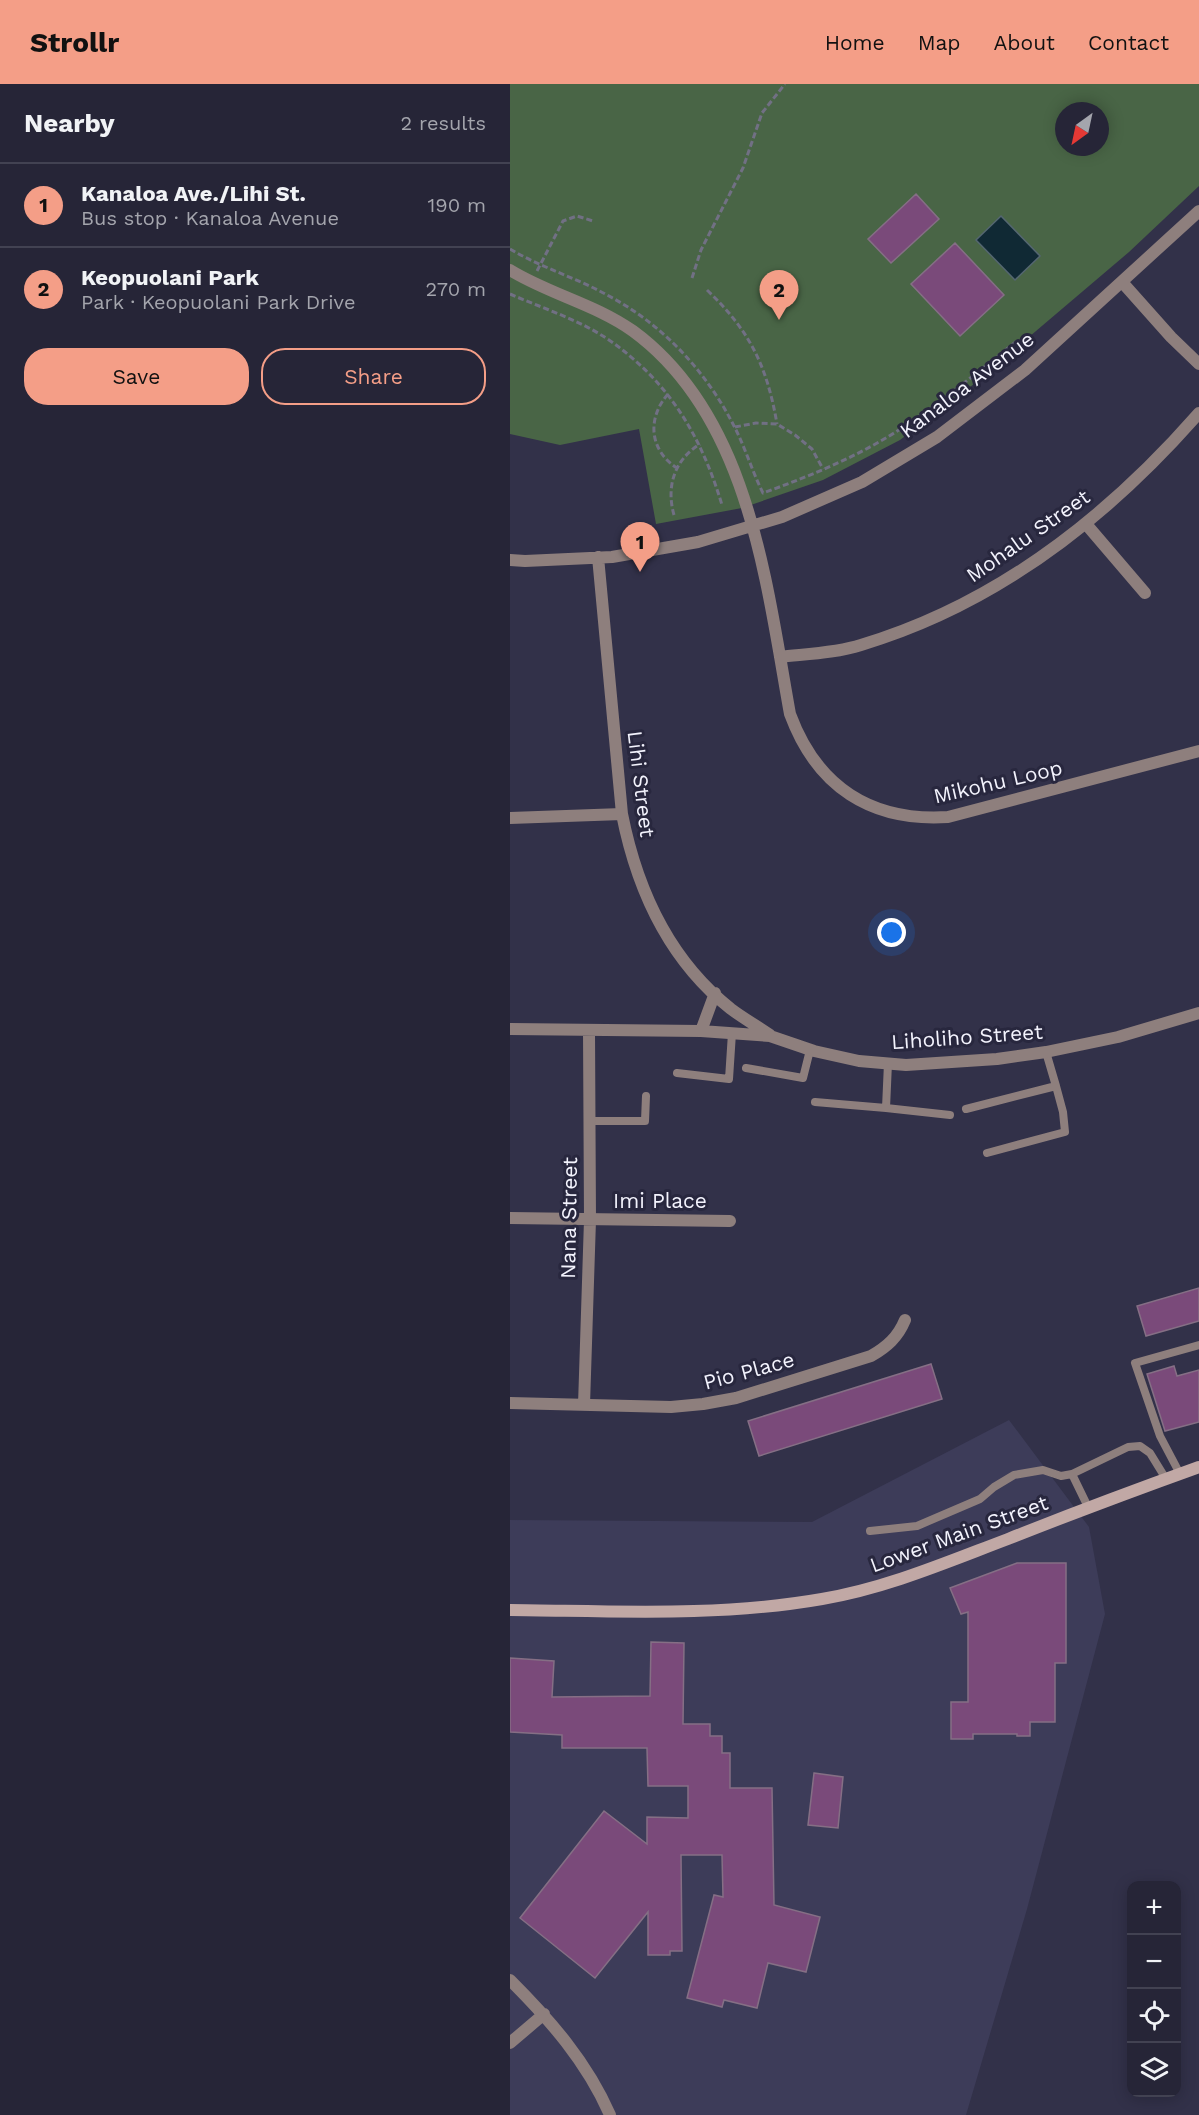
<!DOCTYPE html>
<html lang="en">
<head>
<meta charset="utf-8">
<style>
  body { margin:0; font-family:"Work Sans",sans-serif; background:#2e2d3f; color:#f1f3f6 }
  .controls { position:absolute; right:18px; bottom:18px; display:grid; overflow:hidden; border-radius:12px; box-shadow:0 3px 15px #0003 }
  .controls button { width:54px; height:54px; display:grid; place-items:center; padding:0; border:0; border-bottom:2px solid #424252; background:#262537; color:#f1f3f6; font:30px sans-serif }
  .compass { position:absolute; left:545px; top:18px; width:54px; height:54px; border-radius:50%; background:#262537; box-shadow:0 3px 15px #0003; rotate:213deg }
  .you { position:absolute; left:382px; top:849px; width:21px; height:21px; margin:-15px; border:4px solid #fff; border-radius:50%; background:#1a73e8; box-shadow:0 0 0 9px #1a73e833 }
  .badge { display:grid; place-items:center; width:39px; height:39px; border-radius:50%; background:#f49e87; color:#111; font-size:20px; font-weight:700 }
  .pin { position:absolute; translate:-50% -50px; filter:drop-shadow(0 2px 3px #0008) }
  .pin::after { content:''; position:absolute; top:32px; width:21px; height:18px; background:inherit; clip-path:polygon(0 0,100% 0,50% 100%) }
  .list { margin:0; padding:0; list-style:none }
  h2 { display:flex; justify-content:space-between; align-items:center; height:78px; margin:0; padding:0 24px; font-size:26px }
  h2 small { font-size:20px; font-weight:400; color:#a4a5ad }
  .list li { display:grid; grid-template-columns:39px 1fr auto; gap:18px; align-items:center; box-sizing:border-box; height:84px; padding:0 24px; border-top:2px solid #424252 }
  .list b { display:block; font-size:22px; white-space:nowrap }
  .list p { margin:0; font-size:20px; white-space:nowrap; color:#a4a5ad }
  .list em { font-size:20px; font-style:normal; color:#a4a5ad }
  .actions { display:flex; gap:12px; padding:18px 24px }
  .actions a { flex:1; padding:14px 0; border:2px solid #f49e87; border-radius:24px; text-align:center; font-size:21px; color:#f49e87 }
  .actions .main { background:#f49e87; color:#111 }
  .icon { flex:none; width:33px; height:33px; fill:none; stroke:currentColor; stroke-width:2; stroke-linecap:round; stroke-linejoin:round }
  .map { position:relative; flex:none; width:689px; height:2031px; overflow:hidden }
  header { display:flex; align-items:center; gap:36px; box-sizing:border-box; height:84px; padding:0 30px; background:#f49e87; color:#111 }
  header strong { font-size:28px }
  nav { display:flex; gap:33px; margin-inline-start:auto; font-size:21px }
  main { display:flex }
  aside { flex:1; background:#262537 }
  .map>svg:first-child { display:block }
</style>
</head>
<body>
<header>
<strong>Strollr</strong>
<nav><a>Home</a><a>Map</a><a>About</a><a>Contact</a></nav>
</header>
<main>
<aside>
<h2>Nearby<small>2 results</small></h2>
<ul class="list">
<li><span class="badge">1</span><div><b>Kanaloa Ave./Lihi St.</b><p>Bus stop · Kanaloa Avenue</p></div><em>190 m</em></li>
<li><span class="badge">2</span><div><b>Keopuolani Park</b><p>Park · Keopuolani Park Drive</p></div><em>270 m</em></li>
</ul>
<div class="actions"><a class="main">Save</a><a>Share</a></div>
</aside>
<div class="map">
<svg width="689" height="2031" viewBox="0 0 689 2031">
  <rect width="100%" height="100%" fill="#323149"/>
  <path fill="#3d3c59" d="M499,1336L579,1443L595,1530L517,1825L456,2031H0V1436L302,1438Z"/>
  <path fill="#496546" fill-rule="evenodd" d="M0,0H689V102L619,168L459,304L390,356L313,396L232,424L146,440L129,345L50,361L0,350ZM554,27H590V63H554Z"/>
  <path fill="#102934" stroke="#546670" stroke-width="1.5" d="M491,132L530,172L505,196L466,156Z"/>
  <path fill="#7a4a7a" stroke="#856f85" stroke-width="1.5" d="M406,110L429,135L381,179L358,155Z
    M445,159L494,211L450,252L401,200Z
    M689,1204V1237L636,1252L627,1222Z
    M421,1280L432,1315L249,1372L238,1337Z
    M664,1282L667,1292L689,1286V1338L655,1347L637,1290Z
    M507,1479H556V1579H545V1638H520V1652H507V1650H463V1655H441V1618H458V1528L451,1530L440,1504Z
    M141,1558L174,1559L173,1640H200V1652H212V1669H220V1704H262L264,1821L310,1833L296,1888L258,1879L247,1924L214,1916L212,1923L177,1914L204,1811L213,1813L212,1771H171L172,1867H160V1871H138V1828L85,1894L10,1834L94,1727L137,1760V1733L178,1734V1702H138L137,1664H52V1651L0,1648V1574L44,1577L42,1613L140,1612Z
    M304,1689L333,1693L328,1744L298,1741Z"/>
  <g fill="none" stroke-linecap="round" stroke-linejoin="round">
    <path stroke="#717084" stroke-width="3" stroke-dasharray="6 3" stroke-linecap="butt" d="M0,165C32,184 67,194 99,212C153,241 196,287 224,342C235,363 242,387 253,409C303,391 354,370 398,340C436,314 472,285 508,256
      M27,187L53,137L67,132L83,137
      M182,194L191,166L233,84L252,29L275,0
      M197,206C240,247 257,282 267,340
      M0,210C32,224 67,235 96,254C158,296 191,351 212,421
      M158,310C137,334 139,366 167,384
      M225,343L246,339L267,340L285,351L302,365L313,385
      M164,431C156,403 164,376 190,360"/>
    <path stroke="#8e7f7d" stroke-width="8" d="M236,984L293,994L300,966
      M167,989L219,995L222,949
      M305,1018L376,1024L378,979
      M376,1024L440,1031
      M456,1025L546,1002L536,968
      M79,1037H135L136,1012
      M477,1069L555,1048L553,1028L546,1002
      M670,1390L650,1352L625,1279L689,1261
      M578,1423L562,1390L618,1363L630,1362L640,1369L656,1395
      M360,1447L407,1442L470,1415L484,1403L504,1391L533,1386L551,1392L562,1390"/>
    <path stroke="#8e7f7d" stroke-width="12" d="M0,186C39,210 85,220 123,247C239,332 256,497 280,630C307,703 361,738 438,733L689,667
      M612,198L661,253L689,280
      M576,440L635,509
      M88,473L112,730C127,806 159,876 221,925C233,934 247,942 260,951
      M0,476L15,477L102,473L188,458L272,433L352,398L427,353L515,286L689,127
      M270,573C296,570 326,569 351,561C485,521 598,433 689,329
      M0,734L112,730
      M0,945L191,947L260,952L304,967L349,977L396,981L487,975L536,968L608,953L689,929
      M191,947L205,909
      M0,1134L220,1137
      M0,1319L161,1323L193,1320L226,1314L361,1272C377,1263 388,1253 395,1236
      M74,1321L80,1136L79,947
      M0,1896C40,1936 77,1978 100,2031
      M0,1959L34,1930"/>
    <path stroke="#c1a8a5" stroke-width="12" d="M0,1526C105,1527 209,1533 312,1515C377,1504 437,1478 498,1455C561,1430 625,1406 689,1383"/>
  </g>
  <g text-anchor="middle" stroke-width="6" stroke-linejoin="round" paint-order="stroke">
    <g font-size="21" fill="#f3f3fd" stroke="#28273e">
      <text transform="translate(457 301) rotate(-37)" y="7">Kanaloa Avenue</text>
      <text transform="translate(518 452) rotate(-35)" y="7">Mohalu Street</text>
      <text transform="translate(488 698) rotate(-13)" y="7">Mikohu Loop</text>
      <text transform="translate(131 700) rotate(83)" y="7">Lihi Street</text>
      <text transform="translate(457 953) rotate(-4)" y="7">Liholiho Street</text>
      <text x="150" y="1124">Imi Place</text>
      <text transform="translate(59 1134) rotate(-89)" y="7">Nana Street</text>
      <text transform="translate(239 1287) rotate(-15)" y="7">Pio Place</text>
      <text transform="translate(449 1450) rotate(-20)" y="7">Lower Main Street</text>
    </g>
  </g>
</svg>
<div class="controls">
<button>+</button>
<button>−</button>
<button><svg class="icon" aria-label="locate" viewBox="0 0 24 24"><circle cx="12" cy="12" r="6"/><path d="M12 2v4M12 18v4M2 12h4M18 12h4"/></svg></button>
<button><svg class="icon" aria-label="layers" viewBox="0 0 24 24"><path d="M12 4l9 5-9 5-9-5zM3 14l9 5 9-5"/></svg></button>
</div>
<svg class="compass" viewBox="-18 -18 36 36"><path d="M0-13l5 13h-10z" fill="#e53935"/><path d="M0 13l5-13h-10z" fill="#a4a5ad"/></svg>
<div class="you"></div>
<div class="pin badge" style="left:130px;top:488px">1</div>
<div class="pin badge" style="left:269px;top:236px">2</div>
</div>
</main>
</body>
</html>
